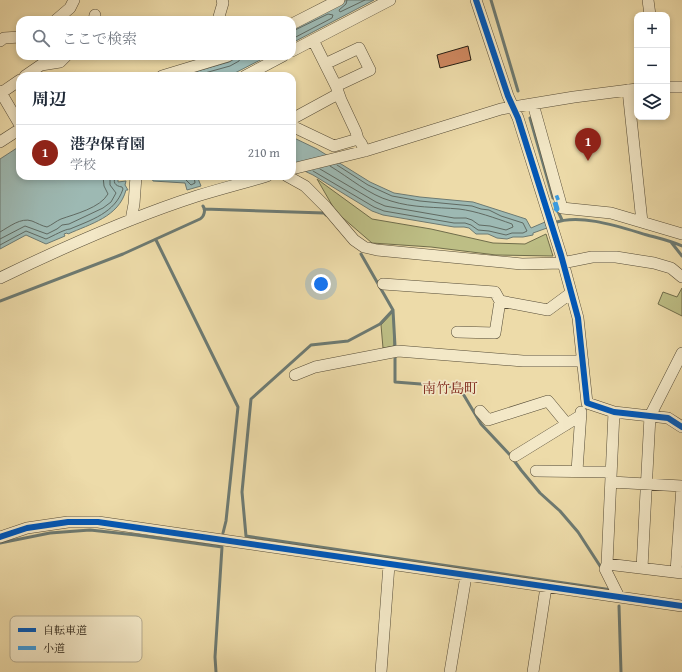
<!DOCTYPE html>
<html lang="ja">
<head>
<meta charset="utf-8">
<style>
  body { margin:0; font-family:"Gentium Book Plus","Noto Serif JP",serif; background:#f6f6f7; color:#1f2937 }
  .controls { position:absolute; right:12px; top:12px; display:grid; overflow:hidden; border-radius:8px; box-shadow:0 2px 6px #0003 }
  .controls button { width:36px; height:36px; display:grid; place-items:center; padding:0; border:0; border-bottom:1px solid #e0e1e3; background:#fff; color:#1f2937; font:20px sans-serif }
  .you { position:absolute; left:321px; top:284px; width:14px; height:14px; margin:-10px; border:3px solid #fff; border-radius:50%; background:#1a73e8; box-shadow:0 0 0 6px #1a73e833 }
  .badge { display:grid; place-items:center; width:26px; height:26px; border-radius:50%; background:#8f2418; color:#fff; font-size:13px; font-weight:700 }
  .pin { position:absolute; translate:-50% -33px; filter:drop-shadow(0 1px 2px #0008) }
  .pin::after { content:''; position:absolute; top:21px; width:14px; height:12px; background:inherit; clip-path:polygon(0 0,100% 0,50% 100%) }
  .list { margin:0; padding:0; list-style:none }
  h2 { display:flex; justify-content:space-between; align-items:center; height:52px; margin:0; padding:0 16px; font-size:17px }
  h2 small { font-size:13px; font-weight:400; color:#747a83 }
  .list li { display:grid; grid-template-columns:26px 1fr auto; gap:12px; align-items:center; box-sizing:border-box; height:56px; padding:0 16px; border-top:1px solid #e0e1e3 }
  .list b { display:block; font-size:15px; white-space:nowrap }
  .list p { margin:0; font-size:13px; white-space:nowrap; color:#747a83 }
  .list em { font-size:13px; font-style:normal; color:#747a83 }
  .icon { flex:none; width:22px; height:22px; fill:none; stroke:currentColor; stroke-width:2; stroke-linecap:round; stroke-linejoin:round }
  .map { position:relative; flex:none; width:682px; height:672px; overflow:hidden }
  .search { position:absolute; background:#fff; box-shadow:0 2px 6px #0003; left:16px; top:16px; width:280px; height:44px; display:flex; align-items:center; gap:10px; box-sizing:border-box; padding:0 14px; border-radius:12px; color:#747a83; font-size:15px }
  .panel { position:absolute; background:#fff; box-shadow:0 2px 6px #0003; left:16px; top:72px; width:280px; height:108px; border-radius:12px }
  .map>svg:first-child { display:block }
</style>
</head>
<body>
<div class="map">
<svg width="682" height="672" viewBox="0 0 682 672">
  <rect width="100%" height="100%" fill="#eddba9"/>
  <filter id="stains"><feTurbulence type="fractalNoise" baseFrequency=".005" numOctaves="4"/><feColorMatrix values="0 0 0 0 .2 0 0 0 0 .09 0 0 0 0 .02 0 0 0 .5 -.17"/></filter>
  <radialGradient id="worn" r=".72"><stop offset=".6" stop-color="#630" stop-opacity="0"/><stop offset="1" stop-color="#630" stop-opacity=".3"/></radialGradient>
  <path fill="#bdbe85" stroke="#706d4b" d="M317,179L372,219L431,229L493,243L525,244L546,234L553,256L496,255L431,247L372,243L336,212Z
    M682,288V316L658,304L663,292L677,297Z
    M393,312L394,346L383,348L381,325Z"/>
  <path fill="#9db9b3" stroke="#6d7a72" d="M347,0H374L292,43V28Z
    M240,56H268L229,76H180L229,62Z
    M292,137L317,149L370,182L394,193L420,197L473,202L526,219L531,228L545,222L547,228L533,233V235L523,237H513L507,239L497,238L488,234H476L469,228L464,227H454L383,215L372,211L313,175L292,165Z
    M20,146V176H126L118,179V182L126,181L125,185L128,190H126C119,217 90,224 68,234L67,233L64,234L65,236L46,244L26,235L0,249V159Z
    M151,176H197L201,186L187,190L185,183L153,181Z"/>
  <g fill="none" stroke-linecap="round" stroke-linejoin="round">
    <path stroke="#606a62" stroke-width="1" d="M347,0L346,4L339,10L340,12L365,0
      M292,31L295,30L328,14L333,15L332,18L292,39
      M194,76L230,66L239,61L241,56
      M320,169L376,202L385,206L454,218H466L472,220L479,225L490,226L506,230L513,227L512,224C495,218 476,211 459,209C436,207 413,208 391,201C369,195 350,178 330,166
      M313,171L374,207L384,211L454,223H465L471,225L478,230L489,231L506,235L512,233H523L527,231L523,223L501,216L489,210L481,209L472,206L420,201L392,196L368,185L337,165
      M155,176L185,179L191,185L195,183L194,176
      M0,232C9,227 21,217 32,221C37,223 42,226 47,227C52,225 56,221 61,219C75,214 100,208 108,194L104,186L103,176
      M0,239L25,226L47,234L57,229L62,225L69,224L103,208L111,202L116,193L110,185V176
      M0,245L26,231L46,239C53,236 65,229 70,229C91,220 115,213 123,189L122,187C115,186 112,182 116,176"/>
    <path stroke="#6d7a72" stroke-width="3" d="M491,0L518,91
      M530,118L553,198
      M556,207L562,220
      M204,209L324,213L326,215
      M554,223C580,213 620,227 647,235C658,238 671,241 682,246
      M156,240L238,407L226,521L223,533
      M671,242L682,256
      M361,254L393,310L395,346
      M0,301L123,254L200,219C204,217 206,210 203,206
      M393,310L380,324L348,341L311,345L251,399L242,492L246,536L612,590
      M395,357V382L459,387L481,424L510,455L521,470L540,493L560,511L578,532L602,569
      M0,543L50,533L90,530L136,535L222,547L215,657L216,672
      M619,606L621,672"/>
  </g>
  <path fill="#ce875f" stroke="#241c11" d="M468,46L471,60L440,68L437,55Z"/>
  <g fill="none" stroke-linecap="round" stroke-linejoin="round">
    <defs>
      <path id="minor" d="M476,0L508,96L518,118L561,255L578,318L587,403L614,412L668,418L682,427
        M648,0L650,15
        M56,20L70,8L74,0
        M94,20L95,15
        M218,20L223,3L222,0
        M292,24L339,0
        M313,40L336,86L341,100L356,132L358,139L361,143L365,151
        M0,41L4,38L20,37
        M292,51L390,0
        M325,64L359,48L370,70L336,86
        M25,76L41,65L60,62L66,56
        M162,76L228,56
        M245,76L283,56
        M667,87H682
        M628,90L642,222
        M0,91L20,125
        M1,93L20,80
        M533,104L562,208L611,213L682,234
        M292,119L338,94
        M292,123L294,127L334,146L358,139
        M0,142L20,129
        M292,169L365,151L501,109L574,97L637,89
        M287,176L305,186L326,207L354,240L364,247L377,250L522,264L562,263L592,257H616L654,263L671,268L682,277
        M131,220L134,204L136,176
        M0,278C64,247 129,218 197,196C220,189 243,183 267,176
        M383,284L495,292L500,301L548,310L571,293
        M457,332L495,333L500,301
        M295,375L315,367L398,351L523,361H583
        M480,411L488,420L548,401L567,424
        M614,412L607,564L682,573
        M515,456L580,416
        M536,471L611,472
        M577,471L581,412
        M611,482L682,486
        M0,537L27,528L68,522H98C293,549 487,579 682,606
        M607,564L605,569L619,597
        M642,568L650,416L682,353
        M676,572L682,487
        M381,672L389,565
        M450,672L466,576
        M533,672L546,587"/>
    </defs>
    <use href="#minor" stroke="#564c37" stroke-width="12"/>
    <use href="#minor" stroke="#f3e8c7" stroke-width="11"/>
    <path stroke="#3c9bde" stroke-width="5" stroke-dasharray="10 5" stroke-linecap="butt" d="M555,211L557,209L554,199L559,197"/>
    <defs>
      <path id="cycleway" d="M476,0L508,96L518,118L561,255L578,318L587,403L614,412L668,418L682,427
        M0,537L27,528L68,522H98C293,549 487,579 682,606"/>
    </defs>
    <use href="#cycleway" stroke="#f3e8c7" stroke-width="8"/>
    <use href="#cycleway" stroke="#0057b8" stroke-width="6"/>
  </g>
  <g text-anchor="middle" stroke-width="3.5" stroke-linejoin="round" paint-order="stroke">
    <g font-size="14" fill="#7a1f14" stroke="#f3e8c7">
      <text x="450" y="393">南竹島町</text>
    </g>
  </g>
  <rect x="10" y="616" width="132" height="46" rx="6" fill="#f3e8c7" stroke="#b5ab90" stroke-width="1"/>
  <rect x="18" y="628" width="18" height="4" fill="#0057b8"/>
  <rect x="18" y="646" width="18" height="4" fill="#3c9bde"/>
  <g font-size="11" fill="#241c11">
    <text x="43" y="634">自転車道</text>
    <text x="43" y="652">小道</text>
  </g>
  <rect width="100%" height="100%" filter="url(#stains)"/>
  <rect width="100%" height="100%" fill="url(#worn)"/>
</svg>
<div class="controls">
<button>+</button>
<button>−</button>
<button><svg class="icon" aria-label="layers" viewBox="0 0 24 24"><path d="M12 4l9 5-9 5-9-5zM3 14l9 5 9-5"/></svg></button>
</div>
<div class="you"></div>
<div class="pin badge" style="left:588px;top:161px">1</div>
<div class="search"><svg class="icon" aria-label="search" viewBox="0 0 24 24"><circle cx="10" cy="10" r="6"/><path d="M15 15l6 6"/></svg>ここで検索</div>
<section class="panel">
<h2>周辺<small></small></h2>
<ul class="list">
<li><span class="badge">1</span><div><b>港孕保育園</b><p>学校</p></div><em>210 m</em></li>
</ul>
</section>
</div>
</body>
</html>
